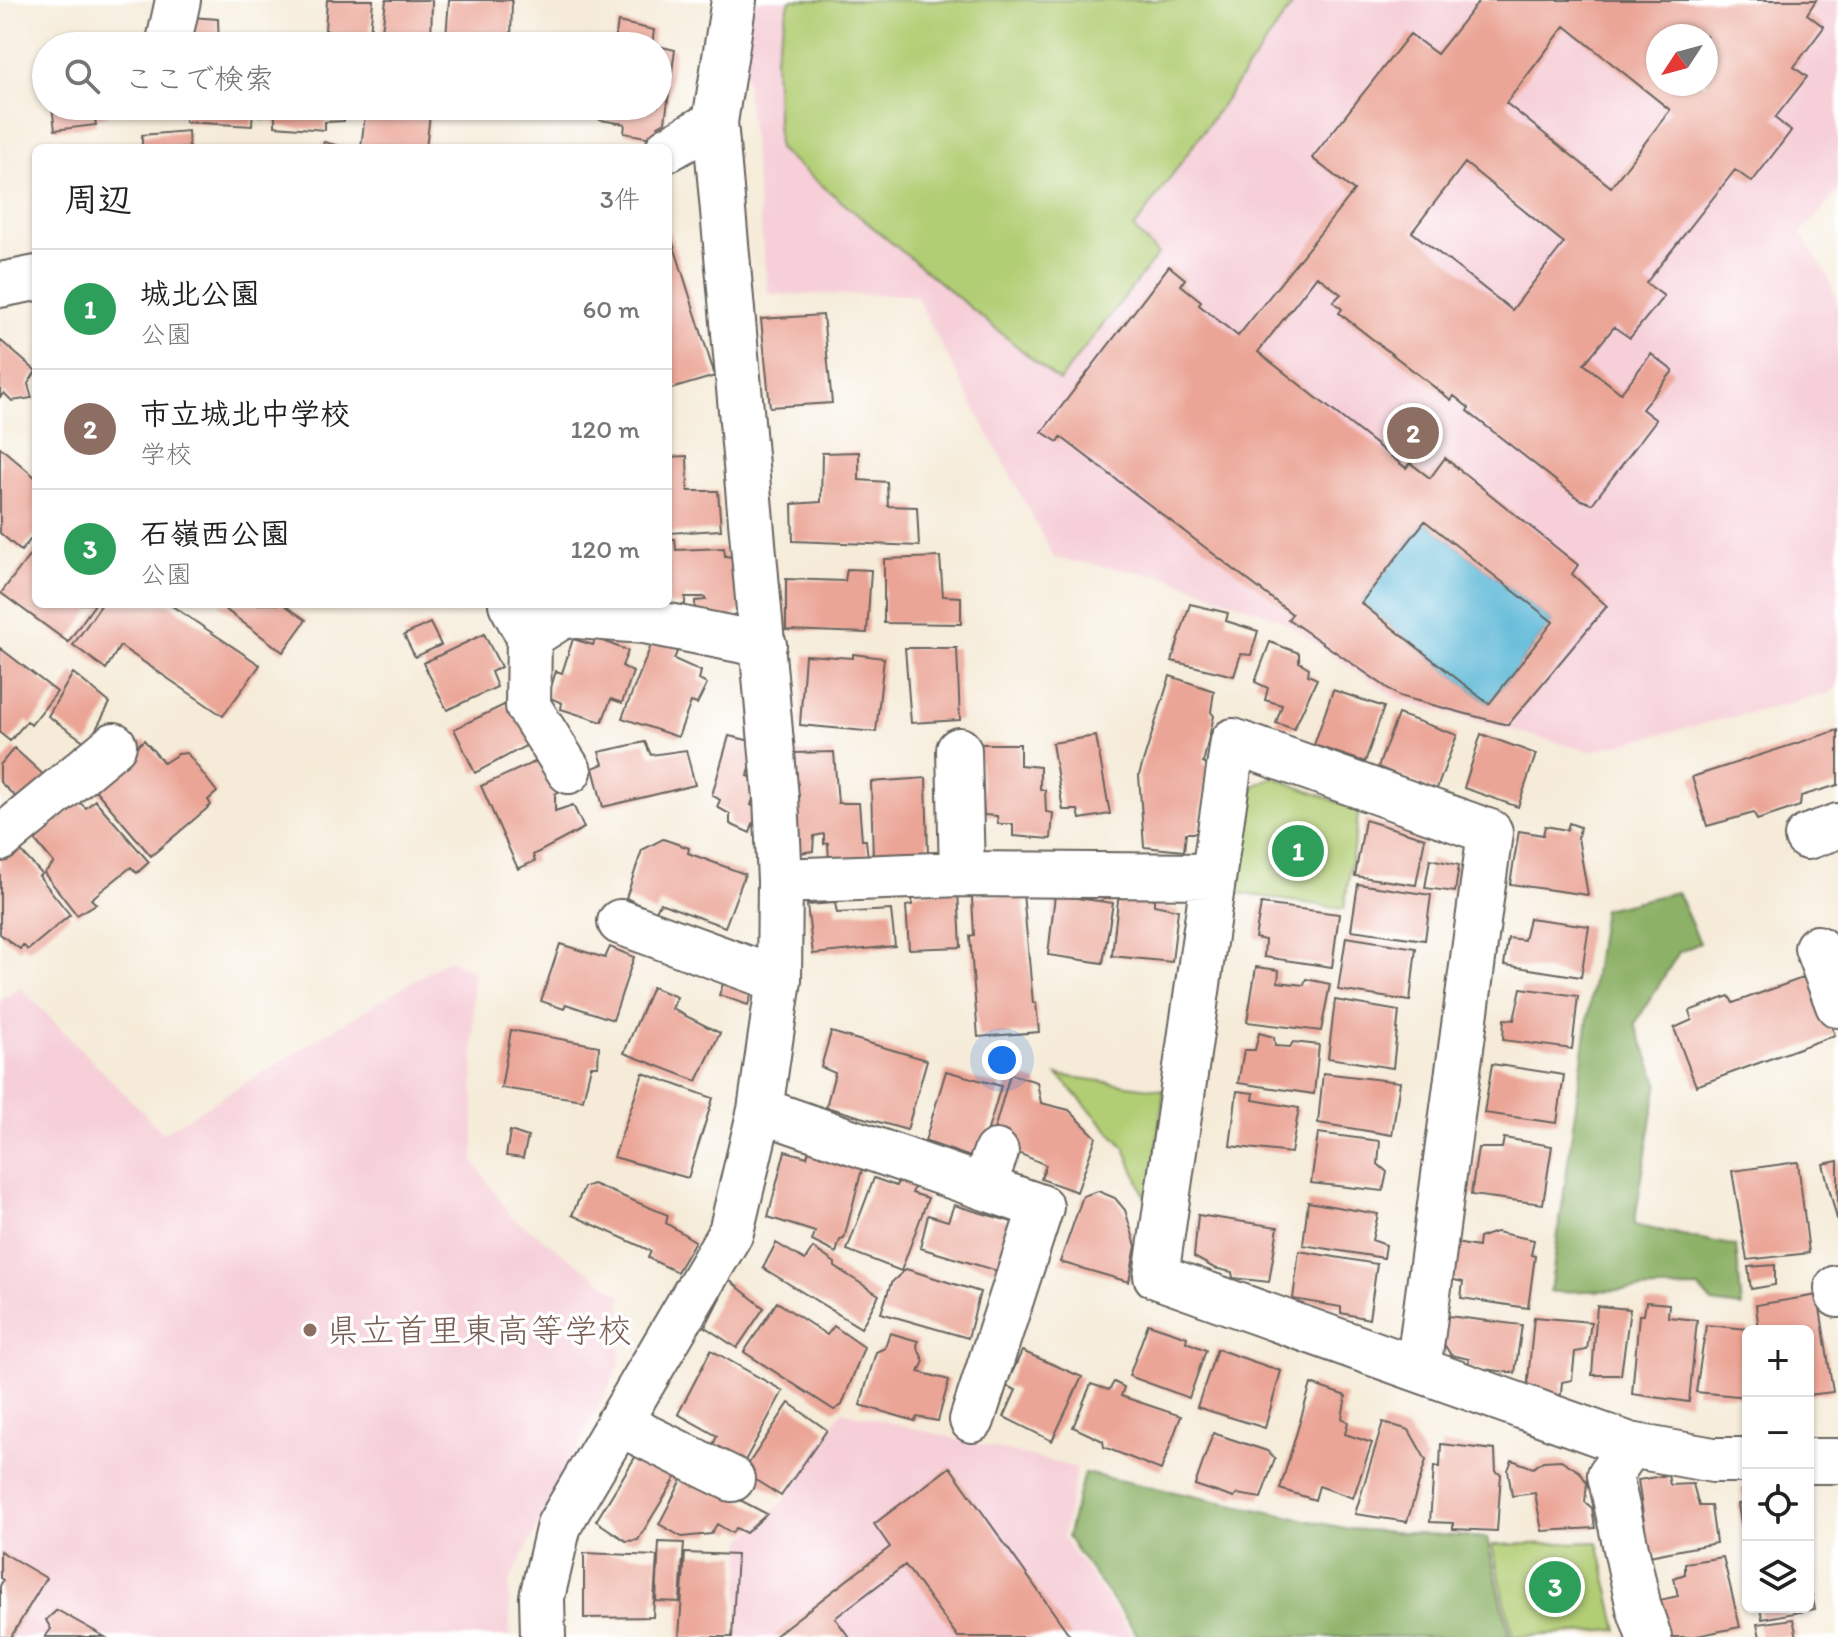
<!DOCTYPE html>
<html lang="ja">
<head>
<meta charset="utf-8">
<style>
  body { margin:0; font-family:Itim,"Klee One",sans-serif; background:#f2f2f2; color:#222 }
  .controls { position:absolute; right:24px; bottom:24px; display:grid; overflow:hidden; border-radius:12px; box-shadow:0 2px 6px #0004 }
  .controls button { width:72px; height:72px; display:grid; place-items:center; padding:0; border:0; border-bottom:2px solid #e0e0e0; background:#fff; color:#222; font:40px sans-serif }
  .compass { position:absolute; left:1646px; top:24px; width:72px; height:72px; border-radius:50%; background:#fff; box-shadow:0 2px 6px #0004; rotate:234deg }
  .you { position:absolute; left:1002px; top:1060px; width:28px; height:28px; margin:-20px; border:6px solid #fff; border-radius:50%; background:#1a73e8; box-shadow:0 0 0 12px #1a73e833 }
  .badge { display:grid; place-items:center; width:52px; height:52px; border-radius:50%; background:#0b8043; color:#fff; font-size:26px; font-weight:700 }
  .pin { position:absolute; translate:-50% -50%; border:4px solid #fff; box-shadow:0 2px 8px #0006 }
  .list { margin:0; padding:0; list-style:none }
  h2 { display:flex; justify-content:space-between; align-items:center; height:104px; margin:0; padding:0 32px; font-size:34px }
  h2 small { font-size:26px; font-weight:400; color:#767676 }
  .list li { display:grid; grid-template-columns:52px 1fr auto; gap:24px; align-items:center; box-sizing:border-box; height:120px; padding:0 32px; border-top:2px solid #e0e0e0 }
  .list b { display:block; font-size:30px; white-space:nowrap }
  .list p { margin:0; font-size:26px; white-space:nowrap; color:#767676 }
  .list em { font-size:26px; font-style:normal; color:#767676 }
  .icon { flex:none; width:44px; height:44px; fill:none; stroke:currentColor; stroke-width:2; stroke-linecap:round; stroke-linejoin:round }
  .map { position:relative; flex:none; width:1838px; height:1637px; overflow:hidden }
  .search { position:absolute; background:#fff; box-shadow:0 2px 6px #0004; left:32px; top:32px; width:640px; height:88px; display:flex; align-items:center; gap:20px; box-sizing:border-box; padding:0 28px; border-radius:44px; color:#767676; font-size:30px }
  .panel { position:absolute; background:#fff; box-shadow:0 2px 6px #0004; left:32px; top:144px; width:640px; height:464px; border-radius:12px }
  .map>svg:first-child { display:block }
</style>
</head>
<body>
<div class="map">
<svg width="1838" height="1637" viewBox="0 0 1838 1637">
  <rect width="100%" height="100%" fill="#fff"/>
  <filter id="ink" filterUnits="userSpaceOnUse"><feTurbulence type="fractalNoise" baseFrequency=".0125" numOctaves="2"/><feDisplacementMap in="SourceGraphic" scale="16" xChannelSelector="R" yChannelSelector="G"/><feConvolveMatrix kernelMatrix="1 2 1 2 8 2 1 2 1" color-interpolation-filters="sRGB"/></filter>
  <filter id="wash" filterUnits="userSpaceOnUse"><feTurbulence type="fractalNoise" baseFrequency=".006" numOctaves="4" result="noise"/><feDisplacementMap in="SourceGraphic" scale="32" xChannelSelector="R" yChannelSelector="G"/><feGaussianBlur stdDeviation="1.8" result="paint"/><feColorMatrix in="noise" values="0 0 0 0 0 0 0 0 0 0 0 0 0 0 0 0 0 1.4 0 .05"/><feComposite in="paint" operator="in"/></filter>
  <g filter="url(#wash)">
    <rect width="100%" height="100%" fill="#f5ebd8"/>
    <path fill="#f6cfd8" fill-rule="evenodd" d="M755,0H1838V192L1801,233L1829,278L1838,308V685L1828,694L1590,751L1398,700L1280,619L1164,576L1054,558L915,295L768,294L742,45ZM1658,36H1706V84H1658Z
      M449,959L473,971L474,1162L511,1216L621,1295L620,1365L509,1583L510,1637H0V1001L21,988L163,1133Z
      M842,1411L1077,1468L1063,1538L1134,1637H735L743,1540L783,1501Z"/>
    <path fill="#b2ce74" stroke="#677548" stroke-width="2" d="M790,0H1296L1134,229L1158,254L1059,381L778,149L775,56Z
      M1272,777L1359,810L1344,909L1238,893L1254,786Z
      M1058,1075L1164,1090L1149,1207L1125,1148Z
      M1598,1542L1618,1630L1513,1637L1492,1545Z"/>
    <path fill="#8db166" stroke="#546641" stroke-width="2" d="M1677,892L1700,943L1679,952L1635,1024L1658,1082L1634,1225L1736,1246L1742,1307L1712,1303L1699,1288L1550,1292L1603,909Z
      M1084,1473L1349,1529L1487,1538L1510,1637H1139L1067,1537Z"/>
    <path fill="#56b5d5" stroke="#396878" stroke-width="2" d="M1425,521L1553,622L1489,704L1361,603Z"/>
    <g id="blocks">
      <path fill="#eba596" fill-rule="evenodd" d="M327,0H373L369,46L344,45L332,32L325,30Z
        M386,0H432L431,46H380Z
        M449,0H512L511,43L446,37Z
        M1480,0H1816L1807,14L1824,27L1794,67L1807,77L1775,118L1791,131L1752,182L1735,170L1646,283L1664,296L1630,338L1614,327L1584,364L1621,393L1651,354L1673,371L1642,409L1656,420L1592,504L1579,499L1467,411L1469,408L1454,396L1451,400L1339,313L1342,309L1333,302L1341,294L1317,276L1258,352L1406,468L1410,463L1430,478L1445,458L1578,565L1572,574L1607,606L1508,725L1399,696L1288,619L1292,614L1061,437L1058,442L1042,432L1169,266L1185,279L1181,285L1201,301L1199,305L1238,336L1354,191L1312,158L1410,34L1437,54ZM1565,26L1670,110L1611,187L1506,103ZM1658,36H1706V84H1658ZM1465,163L1564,243L1512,310L1412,232ZM1425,521L1553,622L1489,704L1361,603Z
        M190,17L218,19L219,46H188Z
        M618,22L654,30L652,46H614Z
        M658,46L675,50L665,122L658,126L657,139L624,133L625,124L600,120L603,106H658Z
        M52,106H107L108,115L95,119L96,125L55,130Z
        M186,106H253L252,126L185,122Z
        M260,106H344V121L325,122V130L275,126V115L259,116Z
        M366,106H431L426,148H361Z
        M188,131L189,148H142V135Z
        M324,142L344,147V148H322Z
        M668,227L715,376L668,390Z
        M823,315L832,403L770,407L761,319Z
        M0,340L36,371L28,384L32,398L12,401L4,393L0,397Z
        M0,447L36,478V533L21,551L0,533Z
        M859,452V480L887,482L888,506L917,507L919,546L793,541L792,504L821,502L822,453Z
        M687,456L688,491H718L721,530L668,533V457Z
        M668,539H675L676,550L724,548L725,556L732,557L733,567L740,568L743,607L730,618L695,611V601L706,600L704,597H685V605L668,604Z
        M36,547V604H95L68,642L1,593Z
        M940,557L943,596L961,597V624L884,623V559Z
        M847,569L871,570L867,633L786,630V579L845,581Z
        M102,604H169L260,665L223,716L120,646L106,669L73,645Z
        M218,604H283L306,620L283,652Z
        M1190,604L1228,613L1226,621L1258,631L1251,655L1241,654L1234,676L1172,661Z
        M430,623L441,645L415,657L404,635Z
        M484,634L501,667L491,672L497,687L447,710L423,663Z
        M596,638L628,651L622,666L633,672L622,703L611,699L602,722L561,709L562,703L548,697L556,671L562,673L573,639L593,645Z
        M654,638L679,647L674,659L701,671L699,680L707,684L697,704L691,702L678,737L622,718Z
        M1270,642L1299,653V662L1309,668L1308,675L1317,679L1294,729L1276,723L1282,705L1265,700L1268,688L1255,682Z
        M0,648L57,692L31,725L27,721L10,741L0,733Z
        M905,648H957L960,720L911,723Z
        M853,654L884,658L876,732L800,725L805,655L853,658Z
        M73,673L110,703L88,744L48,716Z
        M1170,676L1214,691L1211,712L1214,716L1203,763L1208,766L1198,833H1186L1184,851L1144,847L1139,775Z
        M1333,690L1384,707L1365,762L1314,745Z
        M506,704L535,741L475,773L454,729Z
        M1398,714L1457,735L1436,791L1378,767Z
        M1838,730V785L1801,796L1800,806L1757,820L1754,813L1707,826L1692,777Z
        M1481,734L1536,754L1518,807L1464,788Z
        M729,736L756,742L748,776L759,780L751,805L758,809L750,833L730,824V814L717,807L720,800L712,795Z
        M1096,736L1110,814L1080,819L1078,810H1063L1052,743Z
        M144,740L164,763L178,754L187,753L217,792L208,800L211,805L151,856L92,786Z
        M645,742L651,755L686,750L695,785L603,807L593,768L603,764L599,752Z
        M979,744H1020V765L1040,767V789L1045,790L1046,812L1053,813L1051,839L1013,836V824H998L997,816L984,815Z
        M14,748L46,777L24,805L0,782V765Z
        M834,752L838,803H859L862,840H866L868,858L829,862L828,843L824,844V834L814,836L813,851L791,854L798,803L795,753Z
        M548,756L564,788L555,794V811L573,805L584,828L533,855L535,861L518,869L481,786Z
        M926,778L928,855L873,860L871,782Z
        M95,800L149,862L137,873L131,867L91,899L96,904L77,915L44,873L54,863L35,840L79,802L86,808Z
        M1365,820L1425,838L1416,885L1355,876Z
        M1569,823L1580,827L1578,838L1588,895L1510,884L1519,831L1543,835L1545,826L1567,830Z
        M663,839L689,848L688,853L745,874L725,927L660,903L655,913L626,898L642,850Z
        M15,845L42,874L39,876L70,915L28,950L23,945L20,949L0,934V857Z
        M1430,859L1459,865L1455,892L1425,888Z
        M1358,884L1431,895L1425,940L1351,930Z
        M958,890L961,947L909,949L906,906L912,905L913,893Z
        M1119,891L1154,899V905L1178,910L1172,962L1112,956Z
        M1023,893L1033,1003H1036L1039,1032L978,1037L970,936L974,935L972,897Z
        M1055,895L1113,903L1103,963L1048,955Z
        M835,903L837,913L891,910L895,946L813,954L807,905Z
        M1261,904L1339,914L1332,967L1264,957L1265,940L1255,938Z
        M1529,918L1589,926L1581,977L1504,965L1508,938L1524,940Z
        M1346,937L1416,948L1410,1001L1338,990Z
        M560,944L605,958L610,947L634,957L613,1020L566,1004L564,1009L541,1001Z
        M1256,967L1279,970L1278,982L1304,985L1306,979L1330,984L1321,1031L1247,1022Z
        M1811,975L1835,1035L1696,1086L1674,1028L1692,1020L1689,1011L1729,996L1733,1003Z
        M726,976L754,986L748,1005L719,995Z
        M652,987L677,997L672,1009L720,1033L697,1081L624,1053Z
        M1521,988L1578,996L1572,1049L1503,1040L1504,1019L1514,1020Z
        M1335,1000L1399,1011L1393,1068L1328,1058Z
        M511,1030L599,1046L598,1066H591L583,1100L501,1088Z
        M831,1032L927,1060L907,1130L826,1107L835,1073L821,1067Z
        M1259,1033L1274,1037L1275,1046L1290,1047L1293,1042L1319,1045L1314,1094L1238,1083L1244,1050H1255Z
        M1492,1064L1564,1075L1557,1123L1484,1113Z
        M946,1071L1001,1086L979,1160L925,1141Z
        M643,1073L713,1098L688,1178L614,1157Z
        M1323,1073L1400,1082L1392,1135L1318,1123Z
        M1010,1074L1037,1082L1041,1103L1069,1110L1096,1137L1077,1192L1041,1179L1046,1165L991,1141Z
        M1237,1091L1254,1093L1253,1100L1299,1108L1291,1153L1230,1146Z
        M510,1131L528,1137L523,1158L506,1156Z
        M1318,1133L1380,1141L1378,1164L1387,1172L1383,1191L1311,1183Z
        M1504,1138L1552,1146L1543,1204L1471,1195L1478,1148H1502Z
        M810,1146L864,1161L844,1239L840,1240L836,1253L812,1241L815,1232L768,1217L785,1151L807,1157Z
        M1838,1161V1218L1837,1219L1823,1164Z
        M1798,1162L1809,1253L1747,1260L1732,1171Z
        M874,1178L896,1186L899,1179L916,1183L912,1193L928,1198L901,1271L847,1250Z
        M593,1184L668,1215L666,1223L695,1241L677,1272L648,1258L651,1251L572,1215L584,1187Z
        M1098,1191L1115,1198L1125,1210L1136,1246L1129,1282L1060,1262L1083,1196Z
        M1308,1202L1378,1214L1372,1240L1386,1245L1384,1258L1303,1245Z
        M954,1205L1019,1224L1001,1272L920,1248L928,1215L948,1221Z
        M1198,1215L1278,1227L1269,1282L1233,1278L1232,1272L1214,1268L1194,1257Z
        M1496,1232L1534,1240L1531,1255L1535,1256L1528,1308L1461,1298L1463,1282L1450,1279L1455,1243L1478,1247L1479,1238Z
        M776,1243L805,1260L813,1248L835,1263V1267L879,1295L861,1328L763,1268Z
        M1299,1251L1377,1264L1369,1319L1341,1313V1307L1293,1299Z
        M1775,1265V1285L1751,1289L1748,1267Z
        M906,1269L980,1292L968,1338L881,1313L891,1283Z
        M729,1280L764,1308L737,1348L705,1327Z
        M1818,1295L1833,1392L1808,1395V1331H1759L1756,1305Z
        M777,1302L827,1335L834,1326L864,1347L842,1405L834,1410L744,1352Z
        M1646,1302L1669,1304L1668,1317L1697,1320L1689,1402L1632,1394L1639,1315H1644Z
        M1597,1306L1630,1309L1621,1375H1592Z
        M1448,1316L1522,1325L1515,1373L1468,1367L1469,1359L1451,1355L1442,1341Z
        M1534,1317L1591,1322L1587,1350L1575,1352L1572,1380L1562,1382L1560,1404L1526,1401Z
        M1148,1324L1187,1337L1186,1342L1206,1350L1189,1398L1129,1376Z
        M1706,1325L1748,1329V1397L1696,1392Z
        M890,1333L918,1341L917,1347L924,1361L919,1372L949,1380L938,1421L917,1417L915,1421L860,1405L876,1352L885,1348Z
        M1217,1349L1281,1371L1265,1428L1197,1407Z
        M711,1350L783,1391L741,1468L709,1454L717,1436L678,1414Z
        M1022,1351L1082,1377L1052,1441L1004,1417L1016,1390L1006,1386Z
        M1114,1382L1124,1387L1121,1396L1181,1416L1161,1470L1104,1447L1103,1441L1073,1427L1091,1384L1109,1390Z
        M1311,1384L1346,1396L1342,1418L1348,1422L1345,1434L1372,1443L1353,1498L1319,1486L1315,1500L1280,1489Z
        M789,1403L827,1430L781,1496L743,1472Z
        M1383,1422L1409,1430L1426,1460L1407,1522L1355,1514Z
        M1213,1433L1267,1451L1275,1458L1261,1498L1237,1494L1234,1498L1195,1485Z
        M1441,1444L1495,1450L1496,1472L1501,1474L1497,1531L1453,1529V1523L1430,1522L1434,1466L1440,1467Z
        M642,1446L680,1471L638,1540L626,1541L596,1521Z
        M1512,1460L1533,1468L1543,1461L1561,1460L1580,1472L1587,1483L1585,1502L1592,1508L1595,1528L1542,1531L1535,1493L1512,1496L1508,1470Z
        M950,1467L1071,1637H958L905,1565L835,1618L849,1637H773L890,1547L874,1524Z
        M686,1472L767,1514L746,1533L736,1528L732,1533L717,1524L711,1534L682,1537L659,1524Z
        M1668,1475L1670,1485L1693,1484L1699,1506H1711L1716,1543L1649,1556L1638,1480Z
        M1748,1488V1549H1745L1738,1504L1744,1503L1741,1490Z
        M659,1542L684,1543L680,1602L656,1601Z
        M0,1551L46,1578L11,1637H0V1586L3,1580L0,1578Z
        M584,1553L657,1556L653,1617L584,1618Z
        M685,1553L737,1555L732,1637H679Z
        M1723,1557L1740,1627L1692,1637H1668L1660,1600L1678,1596L1674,1578L1685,1574V1563Z
        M1809,1583L1815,1609L1762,1619L1760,1607H1808Z
        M57,1610L105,1637H45L51,1629L46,1620Z
        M1793,1619L1797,1637H1760L1757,1624Z"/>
    </g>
  </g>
  <g filter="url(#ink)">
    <use href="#blocks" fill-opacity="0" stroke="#68645e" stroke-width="2"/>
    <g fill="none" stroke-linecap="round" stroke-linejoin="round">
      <defs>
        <path id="minor" d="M168,46L178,0
          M668,149L715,122
          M0,285L36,278
          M511,604L529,637
          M959,750L962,874
          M569,771L528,706L529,637L564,615L644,621L764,645
          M1807,837L1838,826
          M0,839L114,745
          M780,881L962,874L1213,876
          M620,922L779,980
          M1817,948L1838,1005
          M760,1110L1041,1207L972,1420
          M983,1187L996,1152
          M1837,1288L1838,1295
          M1418,1369L1490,832L1233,741L1156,1276L1630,1445
          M618,1423L732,1479
          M1808,1461H1838
          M543,1637L542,1597L559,1525L731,1232L760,1110L779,980L780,881L776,798L715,122L734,0
          M1649,1637L1639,1608L1610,1475L1630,1445L1713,1460H1748"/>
      </defs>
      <use href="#minor" stroke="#68645e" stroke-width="48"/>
      <use href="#minor" stroke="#fff" stroke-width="44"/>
    </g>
  </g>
  <circle fill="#8d6e63" stroke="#fff" stroke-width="3" cx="310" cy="1330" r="8"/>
  <g text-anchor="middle" stroke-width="7" stroke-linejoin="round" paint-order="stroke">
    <g font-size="34" fill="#785e54" stroke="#fff" text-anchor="start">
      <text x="326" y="1342">県立首里東高等学校</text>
    </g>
  </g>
</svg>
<div class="controls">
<button>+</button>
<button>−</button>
<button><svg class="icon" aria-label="locate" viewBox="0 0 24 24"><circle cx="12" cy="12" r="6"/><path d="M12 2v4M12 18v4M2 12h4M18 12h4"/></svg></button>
<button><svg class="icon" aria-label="layers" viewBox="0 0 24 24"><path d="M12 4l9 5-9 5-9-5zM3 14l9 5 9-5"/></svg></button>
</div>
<svg class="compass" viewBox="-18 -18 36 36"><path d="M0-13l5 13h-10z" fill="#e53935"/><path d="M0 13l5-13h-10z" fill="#767676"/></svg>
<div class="you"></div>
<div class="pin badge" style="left:1298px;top:851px;background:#2e9e5b">1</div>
<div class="pin badge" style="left:1413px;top:433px;background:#8d6e63">2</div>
<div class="pin badge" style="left:1555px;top:1587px;background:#2e9e5b">3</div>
<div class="search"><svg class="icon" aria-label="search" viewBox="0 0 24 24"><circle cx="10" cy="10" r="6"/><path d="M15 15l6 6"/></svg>ここで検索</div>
<section class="panel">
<h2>周辺<small>3件</small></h2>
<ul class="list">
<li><span class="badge" style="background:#2e9e5b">1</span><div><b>城北公園</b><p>公園</p></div><em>60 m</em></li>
<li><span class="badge" style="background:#8d6e63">2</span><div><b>市立城北中学校</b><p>学校</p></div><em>120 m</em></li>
<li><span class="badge" style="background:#2e9e5b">3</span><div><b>石嶺西公園</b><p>公園</p></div><em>120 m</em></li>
</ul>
</section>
</div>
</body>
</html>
